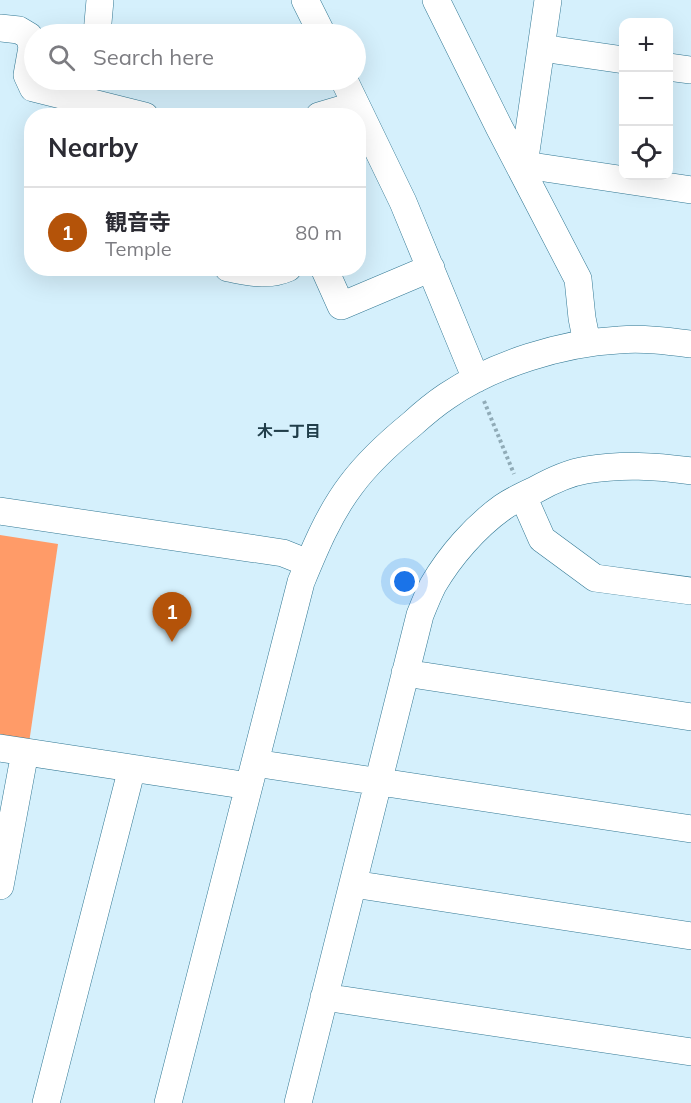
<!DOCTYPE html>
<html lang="en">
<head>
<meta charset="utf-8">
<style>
  body { margin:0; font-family:Mulish,"Noto Sans JP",sans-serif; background:#f7f7f7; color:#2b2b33 }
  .controls { position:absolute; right:18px; top:18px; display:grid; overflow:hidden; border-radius:12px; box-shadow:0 6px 24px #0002 }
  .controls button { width:54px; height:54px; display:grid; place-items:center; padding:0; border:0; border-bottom:2px solid #e1e1e2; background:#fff; color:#2b2b33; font:30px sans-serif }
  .you { position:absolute; left:405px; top:582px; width:21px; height:21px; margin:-15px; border:4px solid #fff; border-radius:50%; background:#1a73e8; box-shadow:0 0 0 9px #1a73e833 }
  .badge { display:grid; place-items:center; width:39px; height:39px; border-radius:50%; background:#b45309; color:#fff; font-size:20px; font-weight:700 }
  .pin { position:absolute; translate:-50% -50px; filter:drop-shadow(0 2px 3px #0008) }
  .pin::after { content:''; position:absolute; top:32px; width:21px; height:18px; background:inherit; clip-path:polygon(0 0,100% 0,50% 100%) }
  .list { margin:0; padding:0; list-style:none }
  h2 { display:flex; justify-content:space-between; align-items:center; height:78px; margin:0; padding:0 24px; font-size:26px }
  h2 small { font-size:20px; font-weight:400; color:#7c7c81 }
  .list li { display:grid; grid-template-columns:39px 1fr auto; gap:18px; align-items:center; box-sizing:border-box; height:90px; padding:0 24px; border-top:2px solid #e1e1e2 }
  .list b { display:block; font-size:22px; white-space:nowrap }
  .list p { margin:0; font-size:20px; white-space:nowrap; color:#7c7c81 }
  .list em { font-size:20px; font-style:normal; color:#7c7c81 }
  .icon { flex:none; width:33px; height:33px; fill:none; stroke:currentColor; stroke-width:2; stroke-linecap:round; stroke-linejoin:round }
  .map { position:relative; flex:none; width:691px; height:1103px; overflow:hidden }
  .search { position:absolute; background:#fff; box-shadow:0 6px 24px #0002; left:24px; top:24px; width:342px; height:66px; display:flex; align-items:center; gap:15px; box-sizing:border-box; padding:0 21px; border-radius:33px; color:#7c7c81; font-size:22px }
  .panel { position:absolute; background:#fff; box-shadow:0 6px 24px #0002; left:24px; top:108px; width:342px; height:168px; border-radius:24px }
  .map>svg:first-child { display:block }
</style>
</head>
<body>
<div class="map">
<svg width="691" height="1103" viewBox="0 0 691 1103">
  <rect width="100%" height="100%" fill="#d5f0fc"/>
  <path fill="#ff9b68" d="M0,535L58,544L29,743L0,739Z"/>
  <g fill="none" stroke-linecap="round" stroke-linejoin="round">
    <defs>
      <path id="minor" d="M305,0L322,34
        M436,0L499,127L578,279L582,318L587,343
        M0,28L19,30L29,36L32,47L27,75L33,88L145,116
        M97,34L100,0
        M541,48L624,60
        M668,67L691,70
        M344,80L403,202L476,379
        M319,116L356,105
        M518,164L691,190
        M524,165L548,0
        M228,268C250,272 267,277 288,268
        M324,268L341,306L431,268
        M523,496L542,539L595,578L691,591
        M0,511L283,553L308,563
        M405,673L691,717
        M0,748L249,786
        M255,763L691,829
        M353,884L691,936
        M0,886L25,752
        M324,997L691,1052
        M46,1103L132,768
        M168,1103L301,582C315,548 329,514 351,485C368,462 390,442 412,424C423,414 435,404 447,396C494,364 562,343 619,340C643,338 667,341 691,344
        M298,1103L420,615C424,605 428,595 433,585C450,556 475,527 503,507C513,500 524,495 535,490C551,481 568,473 586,470C623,464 655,466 691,471"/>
    </defs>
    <use href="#minor" stroke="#327894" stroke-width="28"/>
    <path stroke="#90abb7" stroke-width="4" stroke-dasharray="3 3" stroke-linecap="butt" d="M484,401L514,474"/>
    <use href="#minor" stroke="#fff" stroke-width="27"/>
  </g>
  <g text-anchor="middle" stroke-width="6" stroke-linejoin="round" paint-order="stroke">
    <g font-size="16" font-weight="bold" fill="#213e4a" stroke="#d5f0fc">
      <text x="289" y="437">木一丁目</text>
    </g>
  </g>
</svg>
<div class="controls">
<button>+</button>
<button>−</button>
<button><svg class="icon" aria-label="locate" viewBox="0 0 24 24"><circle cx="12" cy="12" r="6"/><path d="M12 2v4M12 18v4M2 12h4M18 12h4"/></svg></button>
</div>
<div class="you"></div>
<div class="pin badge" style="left:172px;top:642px">1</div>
<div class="search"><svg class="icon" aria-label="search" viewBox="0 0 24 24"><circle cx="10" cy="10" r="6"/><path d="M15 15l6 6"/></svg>Search here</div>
<section class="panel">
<h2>Nearby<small></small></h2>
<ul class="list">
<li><span class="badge">1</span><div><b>観音寺</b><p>Temple</p></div><em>80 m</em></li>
</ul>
</section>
</div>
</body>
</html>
